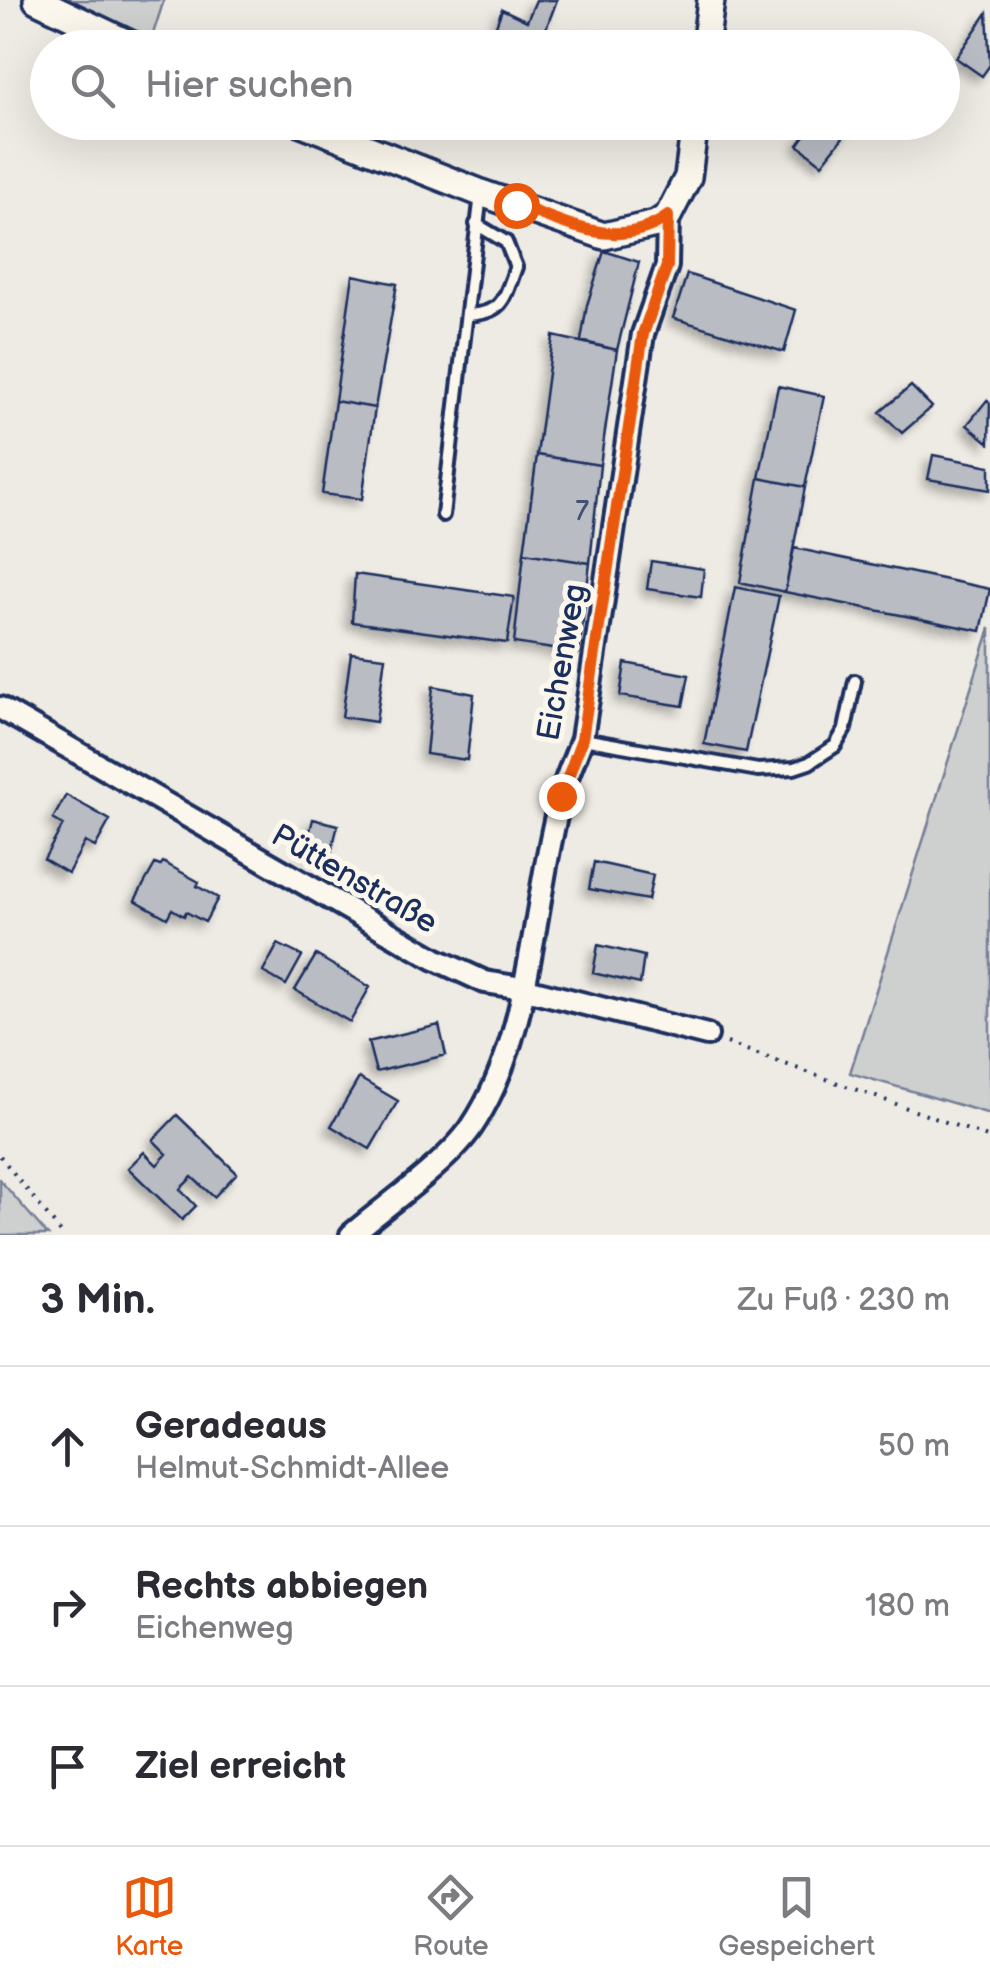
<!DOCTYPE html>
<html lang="de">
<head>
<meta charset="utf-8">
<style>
  body { margin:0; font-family:"Balsamiq Sans",sans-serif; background:#f7f7f7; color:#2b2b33 }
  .stop { position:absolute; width:30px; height:30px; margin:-22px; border:8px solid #ea580c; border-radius:50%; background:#fff }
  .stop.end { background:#ea580c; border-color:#fff; box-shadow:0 2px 10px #0008 }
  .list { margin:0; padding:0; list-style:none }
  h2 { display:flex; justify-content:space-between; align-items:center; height:130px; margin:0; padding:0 40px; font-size:42px }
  h2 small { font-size:32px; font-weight:400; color:#7c7c81 }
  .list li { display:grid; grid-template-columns:65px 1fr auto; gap:30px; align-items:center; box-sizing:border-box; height:160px; padding:0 40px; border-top:2px solid #e1e1e2 }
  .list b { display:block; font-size:38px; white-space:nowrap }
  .list p { margin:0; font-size:32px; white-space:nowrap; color:#7c7c81 }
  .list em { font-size:32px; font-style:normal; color:#7c7c81 }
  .icon { flex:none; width:55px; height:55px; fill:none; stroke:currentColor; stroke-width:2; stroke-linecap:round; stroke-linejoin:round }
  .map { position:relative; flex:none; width:990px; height:1235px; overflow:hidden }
  .search { position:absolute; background:#fff; box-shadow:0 10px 40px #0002; left:30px; right:30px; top:30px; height:110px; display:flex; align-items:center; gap:25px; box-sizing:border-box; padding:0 35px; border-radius:55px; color:#7c7c81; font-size:38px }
  .sheet { height:610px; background:#fff }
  nav { display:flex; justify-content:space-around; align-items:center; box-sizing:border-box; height:140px; border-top:2px solid #e1e1e2; background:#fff; font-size:28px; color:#7c7c81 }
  nav a { display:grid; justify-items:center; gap:5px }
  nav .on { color:#ea580c }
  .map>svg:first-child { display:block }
</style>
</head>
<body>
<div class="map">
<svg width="990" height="1235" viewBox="0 0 990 1235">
  <defs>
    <filter id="shadow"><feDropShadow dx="-6" dy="6" stdDeviation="5" flood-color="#0004"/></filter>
  </defs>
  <rect width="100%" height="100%" fill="#eeebe4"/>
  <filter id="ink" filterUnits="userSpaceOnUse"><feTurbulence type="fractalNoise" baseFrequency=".01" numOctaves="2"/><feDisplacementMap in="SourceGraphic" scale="20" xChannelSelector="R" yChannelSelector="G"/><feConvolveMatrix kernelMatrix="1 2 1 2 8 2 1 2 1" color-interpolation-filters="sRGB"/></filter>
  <g filter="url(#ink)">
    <path fill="#cecfcf" stroke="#747f96" stroke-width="2.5" d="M65,0H164L151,40Z
      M990,628V1114L850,1073Z
      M0,1180L46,1233L48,1235H0Z"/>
    <path fill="#b9bcc3" stroke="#1b2f5e" stroke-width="2.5" filter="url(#shadow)" d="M536,0H557L546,29L571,36L567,48H488L502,9L527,21Z
      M987,13L990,65L982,76L956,58Z
      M583,31L600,37L602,32L623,40L620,48H577Z
      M815,122H855L822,164L798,145Z
      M604,251L639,262L617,350L581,341L587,305Z
      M687,274L796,310L784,352L673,318Z
      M353,275L397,284L375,408L335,401Z
      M553,336L617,350L600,465L537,455Z
      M778,386L824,396L805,487L759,478Z
      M911,386L932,407L902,433L880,412Z
      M987,400L990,403L989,443L967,425Z
      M335,401L375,408L362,499L322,494Z
      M537,455L600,465L590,563L524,553Z
      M933,455L990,466V490L928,479Z
      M759,478L805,487L785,592L740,582Z
      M794,548L990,589L981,631L785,592Z
      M524,553L590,563L579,653L514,643Z
      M651,561L704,569L701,597L647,589Z
      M355,574L514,597L507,643L352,622Z
      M735,587L779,596L746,752L704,744Z
      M351,653L385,657L376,722L342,717Z
      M625,663L689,675L683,706L620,696Z
      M433,686L474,694L467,760L426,754Z
      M66,795L110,820L95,847L85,842L68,873L44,859L63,825L53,819Z
      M313,819L338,825L330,857L305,851Z
      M163,862L199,882L197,886L218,898L205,922L186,912L184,916L172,909L167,918L135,900L155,864L160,866Z
      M594,862L653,875L648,900L589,889Z
      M278,944L302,956L286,985L263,972Z
      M598,945L644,956L640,984L593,973Z
      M316,955L370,987L350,1022L295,990Z
      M439,1025L446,1055L376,1072L368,1042Z
      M359,1078L398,1101L370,1149L331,1126Z
      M177,1115L237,1173L214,1197L192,1177L180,1189L196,1206L182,1220L128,1168L144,1152L157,1165L167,1154L153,1140Z"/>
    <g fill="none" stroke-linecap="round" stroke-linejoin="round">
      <defs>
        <path id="service" d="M467,315C504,313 504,299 516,267L506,242L476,224
          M443,515L481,194
          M583,739L758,770L794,768L809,763L835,746L845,729L855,681"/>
        <path id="minor" d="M0,708L435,959L485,982L522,988L707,1035
          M351,1235C386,1205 445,1165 471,1128C533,1037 532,901 561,796C566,777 575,758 582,739L643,334L667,266L668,216"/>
        <path id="tertiary" d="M37,0L138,48
          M705,48L711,0
          M300,122L481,193L604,236L656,224L668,216L688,177L695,122"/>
      </defs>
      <use href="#service" stroke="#1b2f5e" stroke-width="18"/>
      <use href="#minor" stroke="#1b2f5e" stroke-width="28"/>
      <use href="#tertiary" stroke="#1b2f5e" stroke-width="32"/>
      <path stroke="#1b2f5e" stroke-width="4" stroke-dasharray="2.5 8" stroke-linecap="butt" d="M727,1043L990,1138
        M0,1156L63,1235"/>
      <use href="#service" stroke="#fbf7ec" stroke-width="10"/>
      <use href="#minor" stroke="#fbf7ec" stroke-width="20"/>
      <use href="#tertiary" stroke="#fbf7ec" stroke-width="25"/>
    </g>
  </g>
  <g fill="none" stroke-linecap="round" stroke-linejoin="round" filter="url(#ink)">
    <path stroke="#ea580c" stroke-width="12" d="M516,205C566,223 619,252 668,216L667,266L643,334L582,739L561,796"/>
  </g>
  <g text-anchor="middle" stroke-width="10" stroke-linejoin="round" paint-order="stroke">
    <g font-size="28" fill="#425277">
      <text x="582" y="520">7</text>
    </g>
    <g font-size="32" fill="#1b2f5e" stroke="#fbf7ec">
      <text transform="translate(561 662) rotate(-80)" y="11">Eichenweg</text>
      <text transform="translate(355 878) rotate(30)" y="11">Püttenstraße</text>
    </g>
  </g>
</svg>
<div class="stop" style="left:516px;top:205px"></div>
<div class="stop end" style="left:561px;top:796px"></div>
<div class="search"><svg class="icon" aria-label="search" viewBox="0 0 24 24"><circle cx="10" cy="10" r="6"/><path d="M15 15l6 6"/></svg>Hier suchen</div>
</div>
<section class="sheet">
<h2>3 Min.<small>Zu Fuß · 230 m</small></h2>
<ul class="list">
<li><svg class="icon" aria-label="ahead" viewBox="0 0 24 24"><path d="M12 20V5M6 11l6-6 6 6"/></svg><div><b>Geradeaus</b><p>Helmut-Schmidt-Allee</p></div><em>50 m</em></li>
<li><svg class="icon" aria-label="right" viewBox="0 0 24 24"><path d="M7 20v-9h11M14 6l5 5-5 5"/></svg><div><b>Rechts abbiegen</b><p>Eichenweg</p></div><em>180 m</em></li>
<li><svg class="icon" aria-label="arrive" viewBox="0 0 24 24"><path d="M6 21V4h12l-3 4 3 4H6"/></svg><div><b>Ziel erreicht</b></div></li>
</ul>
</section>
<nav>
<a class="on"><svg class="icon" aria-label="map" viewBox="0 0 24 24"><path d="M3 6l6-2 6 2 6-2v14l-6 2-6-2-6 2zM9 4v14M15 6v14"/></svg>Karte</a>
<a><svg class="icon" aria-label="directions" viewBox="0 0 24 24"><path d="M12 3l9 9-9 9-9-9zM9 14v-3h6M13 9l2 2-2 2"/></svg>Route</a>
<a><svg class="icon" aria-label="saved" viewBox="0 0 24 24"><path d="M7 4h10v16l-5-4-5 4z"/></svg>Gespeichert</a>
</nav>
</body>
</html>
